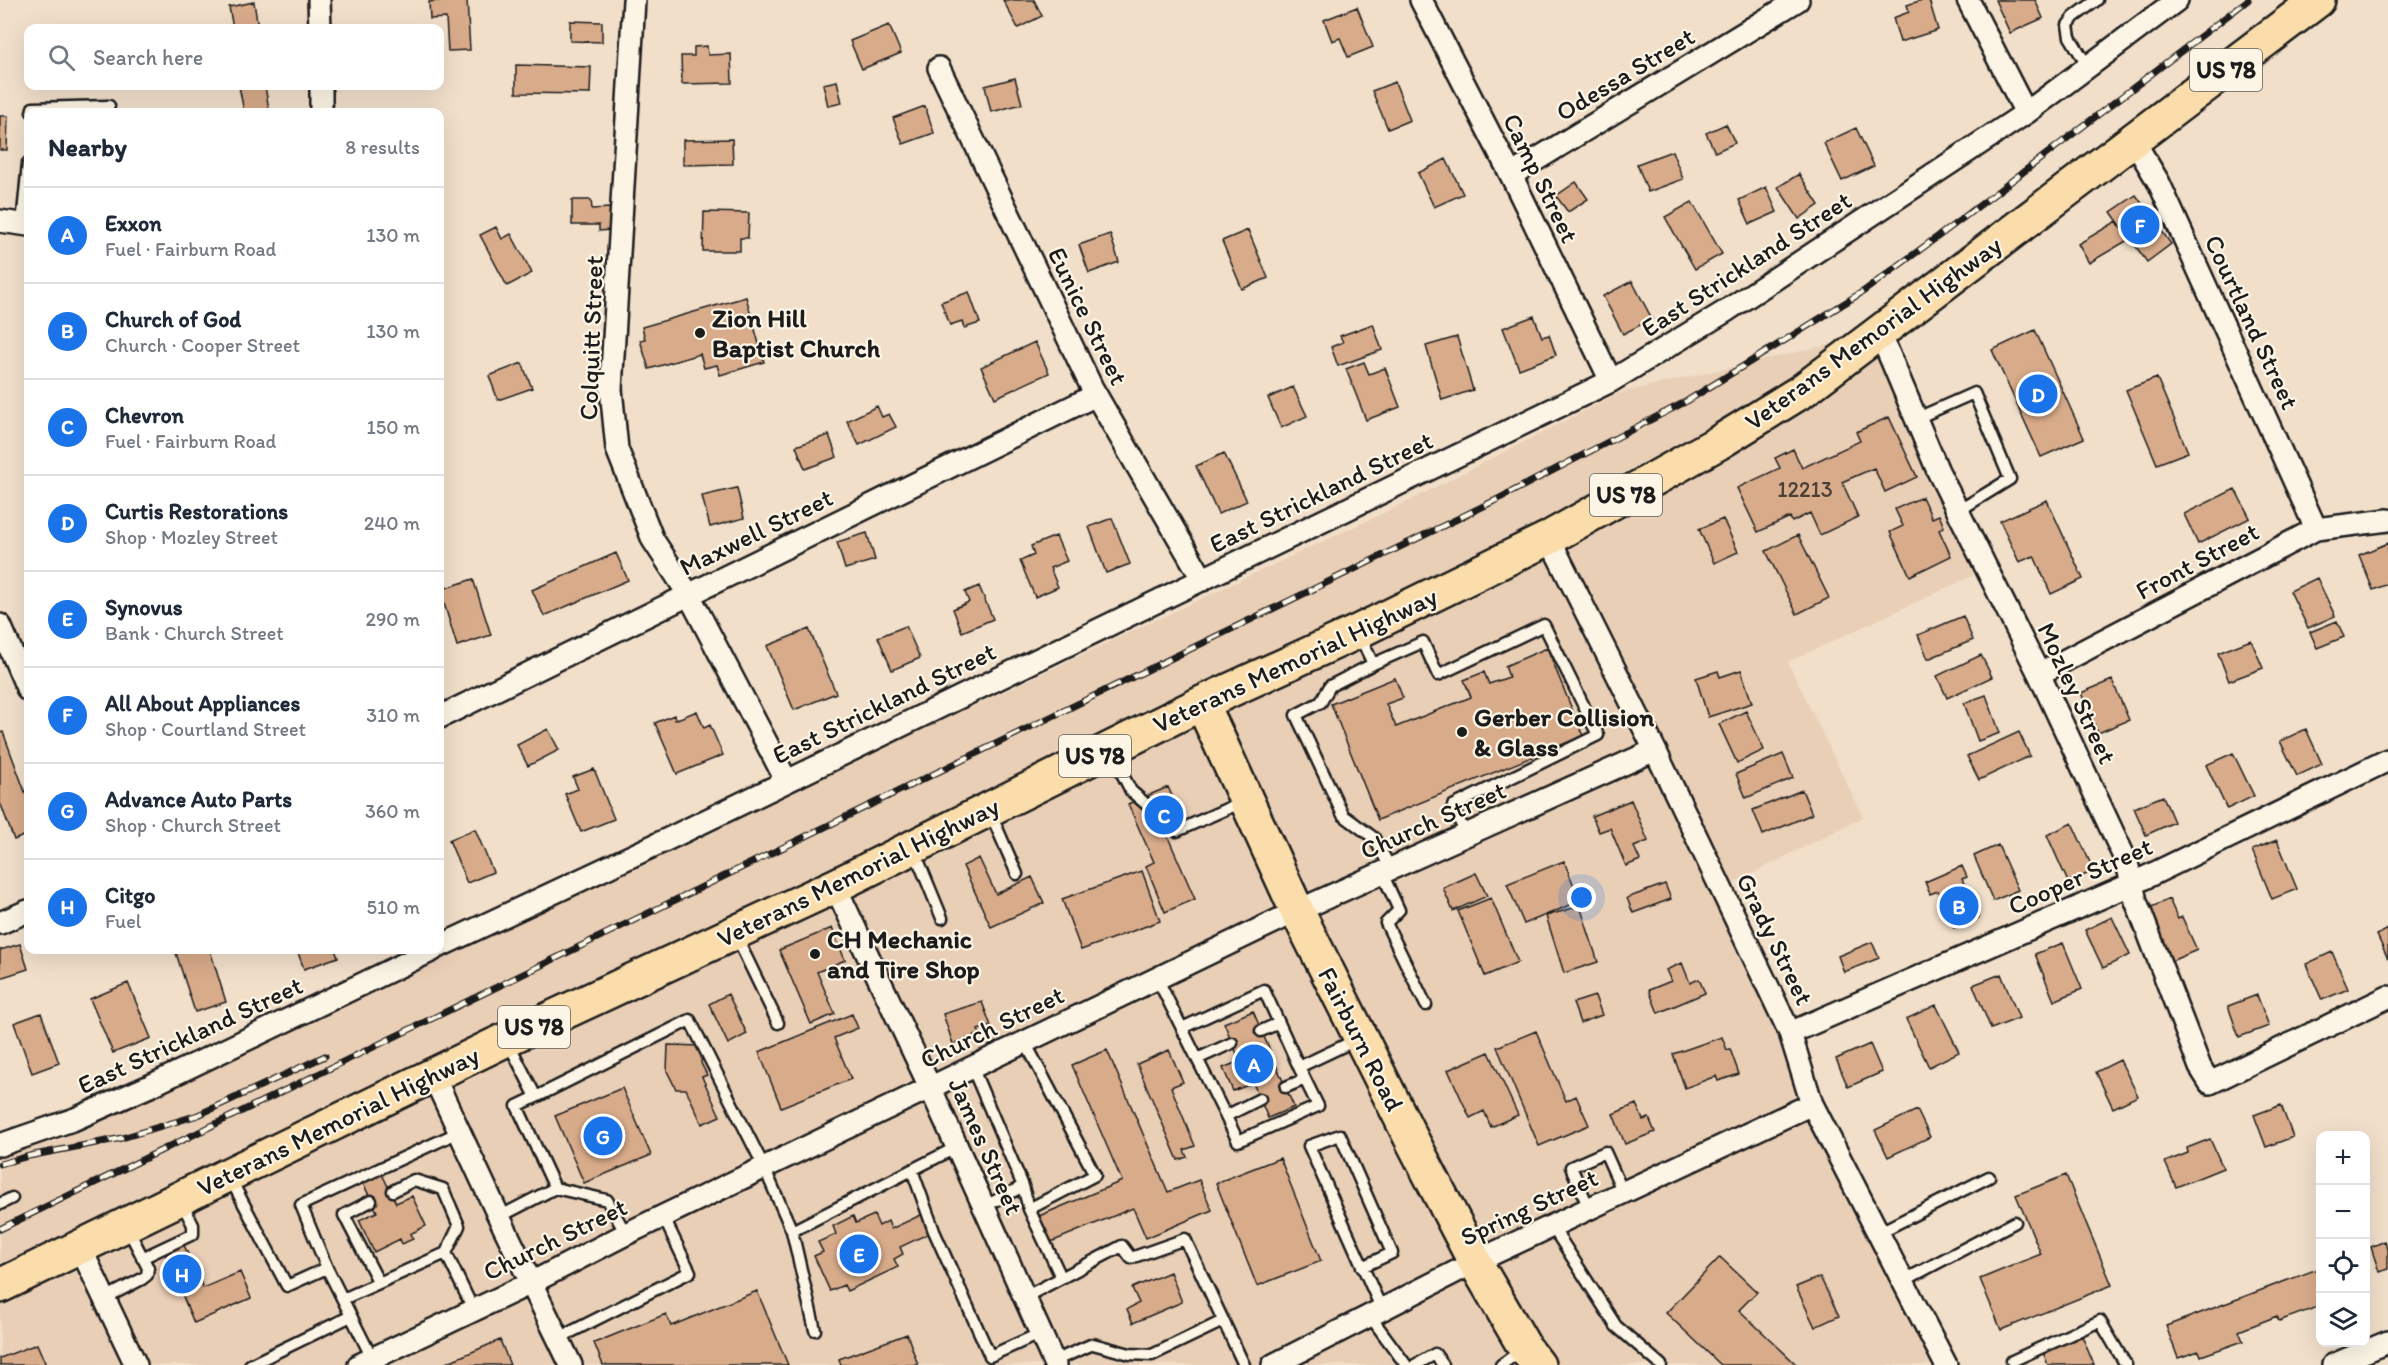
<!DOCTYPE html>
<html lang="en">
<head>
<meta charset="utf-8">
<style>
  body { margin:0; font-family:Itim,sans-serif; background:#f6f6f7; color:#1f2937 }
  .controls { position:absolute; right:18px; bottom:18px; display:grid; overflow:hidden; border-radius:12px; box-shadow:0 6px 24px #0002 }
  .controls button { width:54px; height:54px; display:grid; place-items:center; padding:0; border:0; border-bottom:2px solid #e0e1e3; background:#fff; color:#1f2937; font:30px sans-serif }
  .you { position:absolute; left:1582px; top:898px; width:21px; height:21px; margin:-15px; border:4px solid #fff; border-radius:50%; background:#1a73e8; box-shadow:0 0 0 9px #1a73e833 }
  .badge { display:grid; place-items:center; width:39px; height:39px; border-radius:50%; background:#1a73e8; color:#fff; font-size:20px; font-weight:700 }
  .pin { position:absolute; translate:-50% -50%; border:3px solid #fff; box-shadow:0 2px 6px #0006 }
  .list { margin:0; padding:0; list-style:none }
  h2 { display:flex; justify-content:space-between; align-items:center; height:78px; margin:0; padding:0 24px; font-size:26px }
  h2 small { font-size:20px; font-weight:400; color:#747a83 }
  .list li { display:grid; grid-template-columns:39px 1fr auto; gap:18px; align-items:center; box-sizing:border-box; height:96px; padding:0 24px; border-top:2px solid #e0e1e3 }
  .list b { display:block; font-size:22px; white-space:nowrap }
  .list p { margin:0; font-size:20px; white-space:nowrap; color:#747a83 }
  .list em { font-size:20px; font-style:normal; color:#747a83 }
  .icon { flex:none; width:33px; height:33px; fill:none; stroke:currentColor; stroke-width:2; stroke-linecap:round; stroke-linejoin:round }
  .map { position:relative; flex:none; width:2388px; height:1365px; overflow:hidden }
  .search { position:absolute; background:#fff; box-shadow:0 6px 24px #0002; left:24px; top:24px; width:420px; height:66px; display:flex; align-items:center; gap:15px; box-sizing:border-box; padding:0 21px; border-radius:12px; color:#747a83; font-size:22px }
  .panel { position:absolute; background:#fff; box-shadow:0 6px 24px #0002; left:24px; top:108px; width:420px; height:846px; border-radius:12px }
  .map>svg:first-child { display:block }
</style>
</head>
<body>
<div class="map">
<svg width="2388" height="1365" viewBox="0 0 2388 1365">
  <rect width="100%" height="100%" fill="#f1dfca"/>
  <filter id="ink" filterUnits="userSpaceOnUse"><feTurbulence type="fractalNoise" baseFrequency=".0167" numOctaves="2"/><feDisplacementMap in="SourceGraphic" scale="12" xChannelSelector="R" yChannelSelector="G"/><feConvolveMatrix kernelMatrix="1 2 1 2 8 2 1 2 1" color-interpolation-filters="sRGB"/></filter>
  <g filter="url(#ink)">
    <path fill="#eacfb7" d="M1880,333L1974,575L1788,662L1863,817L1732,884L1790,1033L1812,1104L1946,1365H0V1146L54,1142L790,792L1411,500L1619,393Z"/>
    <path fill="#d8ab8a" stroke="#1c1c1c" stroke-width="1.5" d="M444,0H467L470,50L448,51L446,18L430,19L429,2Z
      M1003,0H1034L1042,16L1018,28Z
      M1922,0H1929L1938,30L1900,42L1893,18L1909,12L1907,5Z
      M1995,0H2035L2043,18L2010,33Z
      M254,2L258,28H233L229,7Z
      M1357,7L1373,47L1348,57L1340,38L1332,41L1324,20Z
      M570,21L602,22V42L570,41Z
      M889,25L901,53L862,69L850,41Z
      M707,46L708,55L731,54L732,83L682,84L681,56H694V47Z
      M516,65L591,67L590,94L516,93Z
      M1015,78L1022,104L991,112L985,86Z
      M837,81L842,103L828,106L823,84Z
      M1395,82L1410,120L1388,129L1372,91Z
      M239,86H265L269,110L244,112Z
      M925,106L934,133L903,144L893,118Z
      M0,116H8L7,150H0Z
      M1726,124L1735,143L1715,152L1706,133Z
      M1856,128L1874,166L1842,181L1824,143Z
      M732,139L733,164L683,165V140Z
      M1672,151L1683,179L1648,192L1637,164Z
      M1446,159L1463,194L1434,207L1418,173Z
      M1799,174L1819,205L1799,219L1778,187Z
      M1576,182L1588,199L1568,212L1556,196Z
      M1766,187L1777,212L1750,224L1739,200Z
      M2136,195L2171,244L2147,262L2111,212Z
      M572,200H591L592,209L610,208L611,230L599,231V225H572Z
      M1692,202L1722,254L1695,269L1665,217Z
      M704,212L749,213L748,238H740V251H703Z
      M2117,221L2128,240L2089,263L2078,244Z
      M496,227L502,239L511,234L532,273L507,286L480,235Z
      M1248,230L1268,278L1242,289L1222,241Z
      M1110,234L1119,262L1089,273L1079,245Z
      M1632,281L1652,319L1623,334L1603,296Z
      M969,292L980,323L964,328L962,321L950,325L941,302Z
      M746,297L764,362L720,375L717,365L704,368L700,354L649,369L640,340L645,339L642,327Z
      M1534,316L1542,337L1549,335L1556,355L1519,369L1503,328Z
      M1373,324L1382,350L1338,366L1331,347L1343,342L1340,336Z
      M2035,330L2084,438L2041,457L1992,350Z
      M1457,337L1473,390L1442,400L1426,346Z
      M1035,342L1049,373L995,398L981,367Z
      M1364,362L1369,374L1385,368L1400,407L1366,420L1346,369Z
      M522,363L532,388L498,400L489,376Z
      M2157,378L2188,452L2157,464L2126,390Z
      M1293,387L1307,416L1281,428L1268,398Z
      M877,406L882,417L889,414L896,427L859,445L847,421Z
      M1889,417L1917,477L1885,492L1874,468L1842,482L1858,517L1820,535L1810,513L1792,522L1790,517L1758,532L1737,488L1780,468L1775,458L1793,449L1802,468L1860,441L1856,432Z
      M829,435L837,457L805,469L796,446Z
      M1224,453L1247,501L1218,514L1196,466Z
      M737,488L744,518L710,527L702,496Z
      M2235,489L2250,518L2198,544L2184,514Z
      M1922,497L1932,518L1939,515L1944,527L1939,530L1951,556L1910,576L1890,532L1903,526L1895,509Z
      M2047,500L2083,579L2051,594L2034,556L2019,562L2000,521Z
      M1112,518L1130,564L1106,573L1089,527Z
      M1723,519L1738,552L1714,563L1699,529Z
      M867,533L875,560L845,569L837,542Z
      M1798,535L1829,598L1797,614L1766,551Z
      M1056,536L1067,561L1050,568L1058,587L1035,597L1020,561L1034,555L1031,546Z
      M2388,543V584L2373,590L2359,555Z
      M616,553L628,580L544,616L532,590Z
      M2317,578L2335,616L2308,628L2290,591Z
      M473,579L491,635L457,646L440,590Z
      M979,586L993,619L962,632L953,609L969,602L965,592Z
      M1963,616L1973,640L1928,659L1918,635Z
      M2337,621L2344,637L2317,648L2310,632Z
      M906,626L920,658L892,670L878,637Z
      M809,629L836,693L794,710L767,646Z
      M2251,640L2263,668L2229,681L2218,653Z
      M1547,648L1583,736L1378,820L1331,704L1395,678L1403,698L1386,704L1396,727L1471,697L1464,680L1484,672L1489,684L1509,677L1505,666Z
      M1981,655L1992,677L1947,698L1937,676Z
      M1741,670L1752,703L1708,717L1696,678L1718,671L1720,677Z
      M2112,680L2129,720L2098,733L2081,693Z
      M1986,695L2000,733L1978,741L1964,703Z
      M697,711L704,728L710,725L723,755L677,774L655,723L674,715L675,720Z
      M1746,711L1764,750L1737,763L1719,724Z
      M548,729L559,750L528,766L517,745Z
      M2306,729L2322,764L2297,776L2280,741Z
      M3,732L28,800V834L14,840L0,802V733Z
      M2019,732L2030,756L1979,780L1967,756Z
      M2233,753L2254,796L2227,809L2206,765Z
      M1783,754L1793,778L1746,798L1736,774Z
      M594,769L614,819L581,832L565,794L578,789L573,777Z
      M1168,787L1183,820L1164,828L1195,899L1165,912L1146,866L1154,862L1128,804Z
      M1802,790L1812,814L1763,835L1753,810Z
      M2163,796L2174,822L2146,835L2134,808Z
      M1631,800L1648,841L1634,847L1640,860L1626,866L1610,828L1599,832L1592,816Z
      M2072,823L2094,871L2068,882L2047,835Z
      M475,829L493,872L467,883L449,840Z
      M2277,840L2297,889L2272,899L2252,850Z
      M1998,845L2018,890L1993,901L1974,856Z
      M979,858L996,894L1032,877L1044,903L991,927L963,866Z
      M1564,861L1580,901L1524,924L1507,884Z
      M1962,866L1967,877L1962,879L1979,918L1954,928L1938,891L1930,894L1925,882Z
      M1142,871L1160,921L1081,950L1062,899Z
      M1476,873L1487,896L1453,911L1443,888Z
      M1665,884L1671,899L1633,913L1627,898Z
      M1491,898L1518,962L1485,976L1458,911Z
      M2169,899L2178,919L2182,917L2197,950L2169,962L2145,910Z
      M1580,906L1598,962L1564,973L1546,916Z
      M2112,917L2130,955L2103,968L2085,930Z
      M832,928L845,960L817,972L835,1014L811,1024L779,950Z
      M2388,929V959L2377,935Z
      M1872,942L1879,958L1844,972L1838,956Z
      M2063,943L2082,989L2054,1001L2035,954Z
      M20,944L28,969L0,978V950Z
      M175,950H210L226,1002L195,1012Z
      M297,950H335L338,957L304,969Z
      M2332,952L2348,989L2322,1000L2306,964Z
      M1682,963L1690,983L1699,979L1705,993L1658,1013L1649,990L1671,981L1666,970Z
      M2001,974L2019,1018L1991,1029L1973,985Z
      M128,983L151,1038L113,1053L90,999Z
      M728,994L747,1034L728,1044L709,1004Z
      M2257,995L2269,1026L2239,1037L2228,1006Z
      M1595,996L1602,1015L1580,1023L1573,1003Z
      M982,1002L991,1026L978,1030L980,1034L953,1044L943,1014Z
      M1936,1005L1959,1052L1929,1067L1906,1019Z
      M1253,1011L1294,1107L1268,1118L1253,1083L1233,1091L1223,1068L1240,1061L1224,1023Z
      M41,1013L59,1063L32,1073L14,1023Z
      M852,1014L858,1028L834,1038L851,1079L781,1107L759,1052Z
      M1536,1031L1566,1101L1576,1096L1589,1125L1539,1146L1497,1047Z
      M1722,1037L1727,1050L1730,1049L1739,1074L1718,1081L1716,1076L1685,1088L1673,1054Z
      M1870,1044L1882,1072L1848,1087L1836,1059Z
      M668,1045L702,1046L701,1063L707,1075L702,1077L720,1116L702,1124L686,1089H676L667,1071Z
      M1107,1050L1168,1192L1199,1180L1212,1210L1146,1238L1133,1208L1051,1242L1039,1216L1122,1181L1072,1065Z
      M1169,1050L1183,1082L1171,1087L1195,1146L1184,1150L1187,1157L1178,1160L1137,1064Z
      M1489,1052L1518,1115L1491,1127L1484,1111L1470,1118L1448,1070Z
      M2120,1060L2138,1096L2113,1108L2096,1072Z
      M622,1088L651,1155L584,1183L555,1116Z
      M1636,1104L1643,1120L1649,1118L1655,1132L1625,1144L1613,1114Z
      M2281,1105L2293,1137L2266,1147L2254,1115Z
      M1917,1110L1930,1137L1888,1157L1875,1130Z
      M2210,1139L2223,1168L2176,1187L2165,1162L2188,1153L2187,1148Z
      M1280,1158L1321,1261L1257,1286L1216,1183Z
      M382,1174L396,1203L412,1196L426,1226L410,1234L413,1239L402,1244L400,1239L374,1252L359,1220L377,1212L363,1183Z
      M2066,1175L2112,1285L2001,1330L1980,1279L2041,1254L2016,1195Z
      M925,1213L934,1231L900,1247L903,1254L894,1259L898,1267L847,1291L844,1285L830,1291L814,1256L823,1252L818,1242L836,1234L833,1226L853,1216L856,1223L874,1215L879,1226L888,1221L891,1229Z
      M2385,1241L2388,1249V1269L2379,1272L2371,1247Z
      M183,1243L203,1288L240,1272L251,1298L194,1323L164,1251Z
      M1720,1257L1757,1292L1739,1310L1797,1365H1721L1666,1313Z
      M2320,1268V1295L2318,1296L2320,1306L2279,1321L2277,1316L2239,1331L2243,1341L2201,1356L2199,1351L2178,1358L2166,1326Z
      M1170,1272L1182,1302L1133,1323L1127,1309L1139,1303L1132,1288Z
      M1820,1277L1839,1316L1815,1327L1796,1287Z
      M757,1291L788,1365H603L594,1343L666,1314L671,1326Z
      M907,1334L918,1365H841L839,1359Z
      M2082,1336L2094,1365H2048L2043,1352Z
      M500,1340L510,1365H447L446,1363Z
      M37,1344L46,1365H0V1358Z"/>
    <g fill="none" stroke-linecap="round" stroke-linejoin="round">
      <defs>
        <path id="lane" d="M2088,67L2070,37L2068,25L2074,17L2097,0
          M32,112L33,108L109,106
          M22,224L28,163
          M1915,419L1974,393L2010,479L1958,511
          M1359,634L1373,664L1423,642L1438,675L1544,625L1598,735L1453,806L1466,835
          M1373,664L1330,686L1321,702L1296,715L1343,815L1374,838L1391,869
          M1111,752L1131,791L1177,831L1242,802
          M990,812L1017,874
          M914,850L942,918
          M1382,873L1399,910L1386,923L1426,1005
          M736,936L778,1023
          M1157,978L1238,1141L1318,1106L1299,1067L1358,1039
          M1182,1028L1264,990L1299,1067
          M1261,1031L1279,1023
          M508,1042L536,1097L690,1020L764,1167L792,1231L957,1147
          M1197,1059L1232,1043
          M972,1067L1023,1186
          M1286,1087L1305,1079
          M1226,1116L1260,1099
          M912,1170L934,1231L990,1356L1041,1333
          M230,1178L287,1286L327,1268L372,1358
          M555,1188L607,1200L626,1234
          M393,1191L414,1180L443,1189L459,1226L446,1253
          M371,1201L344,1215L379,1283
          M0,1204L12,1198
          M984,1207L1023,1186L1029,1209L1095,1175L1025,1042
          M1589,1208L1571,1167L1605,1152L1623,1192
          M1029,1209L1061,1277
          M499,1217L555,1188L517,1106L536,1097
          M1552,1226L1616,1326L1661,1365
          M792,1231L815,1330
          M1878,1233L1989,1177
          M142,1258L193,1234V1225L181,1201
          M1362,1267L1392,1253L1340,1135L1309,1146L1382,1310
          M327,1268L301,1205L459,1132
          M1903,1281L2015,1222
          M1025,1297L1122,1246L1131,1258L1185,1239L1244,1365
          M105,1298L142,1279L147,1275L148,1268L127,1227
          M343,1299L446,1253L473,1309
          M1370,1316L1406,1365
          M559,1338L690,1272L663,1216
          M1054,1361L1093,1344L1130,1354L1152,1355L1223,1321
          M2012,1361L2100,1321L2126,1365
          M250,1365L351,1316
          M1415,1365L1435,1354L1443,1365
          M1501,1365L1523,1349"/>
        <path id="street" d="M319,0L320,28
          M634,0L611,389L617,449L653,540L689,595L786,780
          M1421,0L1511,175L1611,381
          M1968,0L2026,113
          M939,68L1092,388L1203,580
          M321,86V112
          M2134,141L2159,183L2316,529
          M1511,175L1798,0
          M0,221L28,225
          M1880,333L1938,471L2039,674L2127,863L2136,901L2200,1067L2210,1083L2388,997
          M1549,538L1655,750L1790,1033L1812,1104L1946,1365
          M0,625L28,690
          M2039,674L2316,529L2388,520
          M440,717L1096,395
          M835,886L930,1087L1055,1365
          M0,923L28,911
          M440,946L668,839L1611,381L1726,311L2026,113L2177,0
          M1790,1033L2132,884L2388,760
          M433,1075L499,1217L571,1365
          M0,1145L75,1119L152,1085L433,950
          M80,1247L136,1365
          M359,1365L531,1283L626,1234L1297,911L1655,750
          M1273,1365L1475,1262L1812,1104
          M2333,1365L2388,1342"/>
        <path id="primary" d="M1202,703L1297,911L1413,1142L1475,1262L1525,1348L1538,1365
          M0,1286L507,1039L835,886L1202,703L1357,632L1549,538L1718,443L1802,391L2318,0"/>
      </defs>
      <use href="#lane" stroke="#1c1c1c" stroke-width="15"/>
      <use href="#street" stroke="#1c1c1c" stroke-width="26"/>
      <use href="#primary" stroke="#1c1c1c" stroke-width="38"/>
      <use href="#lane" stroke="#fcf5e5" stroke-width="10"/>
      <use href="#street" stroke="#fcf5e5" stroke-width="21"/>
      <use href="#primary" stroke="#faddab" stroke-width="33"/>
      <defs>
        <path id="rail" d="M0,1164L29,1156L122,1138L198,1115L325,1056
          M0,1229L1494,501L1687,401L1864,291L1963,218L2248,0"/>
      </defs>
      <use href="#rail" stroke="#1c1c1c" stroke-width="7"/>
      <use href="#rail" stroke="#fcf5e5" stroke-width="4.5" stroke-dasharray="14" stroke-linecap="butt"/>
    </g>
  </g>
  <g fill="#1c1c1c" stroke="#fcf5e5" stroke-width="2">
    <circle cx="700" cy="333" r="6"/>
    <circle cx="1462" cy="732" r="6"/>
    <circle cx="815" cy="954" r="6"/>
  </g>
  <g text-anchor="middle" stroke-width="4.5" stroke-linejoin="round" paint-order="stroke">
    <g font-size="22" fill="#4b4038">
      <text x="1805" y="497">12213</text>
    </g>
    <g fill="#fcf5e5" stroke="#5f5d58" stroke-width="1.5">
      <rect x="2190" y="49" width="72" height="42" rx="4.5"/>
      <rect x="1590" y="474" width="72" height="42" rx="4.5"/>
      <rect x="1059" y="735" width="72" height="42" rx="4.5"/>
      <rect x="498" y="1006" width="72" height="42" rx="4.5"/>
    </g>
    <g font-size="24" font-weight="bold" fill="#1c1c1c">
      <text x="2226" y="78">US 78</text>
      <text x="1626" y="503">US 78</text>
      <text x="1095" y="764">US 78</text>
      <text x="534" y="1035">US 78</text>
    </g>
    <g font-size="26" fill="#1c1c1c" stroke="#fcf5e5">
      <text transform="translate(1625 74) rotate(-31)" y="9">Odessa Street</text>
      <text transform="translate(1541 178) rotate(64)" y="9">Camp Street</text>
      <text transform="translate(1746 264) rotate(-33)" y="9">East Strickland Street</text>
      <text transform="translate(1088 316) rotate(64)" y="9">Eunice Street</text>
      <text transform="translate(2252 322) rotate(65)" y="9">Courtland Street</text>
      <text transform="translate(1873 333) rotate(-36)" y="9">Veterans Memorial Highway</text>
      <text transform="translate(591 338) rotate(-88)" y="9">Colquitt Street</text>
      <text transform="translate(1321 492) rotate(-26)" y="9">East Strickland Street</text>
      <text transform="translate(756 532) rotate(-26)" y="9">Maxwell Street</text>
      <text transform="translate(2197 561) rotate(-28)" y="9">Front Street</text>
      <text transform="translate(1295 660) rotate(-25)" y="9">Veterans Memorial Highway</text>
      <text transform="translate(2077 693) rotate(65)" y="9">Mozley Street</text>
      <text transform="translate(884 703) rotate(-26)" y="9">East Strickland Street</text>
      <text transform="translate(1433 820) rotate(-24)" y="9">Church Street</text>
      <text transform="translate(858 872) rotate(-26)" y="9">Veterans Memorial Highway</text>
      <text transform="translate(2080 876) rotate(-24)" y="9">Cooper Street</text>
      <text transform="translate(1775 939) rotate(64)" y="9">Grady Street</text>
      <text transform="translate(992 1027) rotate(-26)" y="9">Church Street</text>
      <text transform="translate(190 1035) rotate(-25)" y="9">East Strickland Street</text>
      <text transform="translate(1361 1039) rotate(63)" y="9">Fairburn Road</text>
      <text transform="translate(338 1121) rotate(-26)" y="9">Veterans Memorial Highway</text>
      <text transform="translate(986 1146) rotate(66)" y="9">James Street</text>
      <text transform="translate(1529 1207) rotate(-25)" y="9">Spring Street</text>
      <text transform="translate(555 1239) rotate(-26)" y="9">Church Street</text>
    </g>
    <g font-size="26" font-weight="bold" fill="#1c1c1c" stroke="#fcf5e5" text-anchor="start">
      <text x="712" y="327">Zion Hill<tspan x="712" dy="30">Baptist Church</tspan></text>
      <text x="1474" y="726">Gerber Collision<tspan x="1474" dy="30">&amp; Glass</tspan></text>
      <text x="827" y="948">CH Mechanic<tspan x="827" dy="30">and Tire Shop</tspan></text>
    </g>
  </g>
</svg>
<div class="controls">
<button>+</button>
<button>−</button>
<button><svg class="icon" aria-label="locate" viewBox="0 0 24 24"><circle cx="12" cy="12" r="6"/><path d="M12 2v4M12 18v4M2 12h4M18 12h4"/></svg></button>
<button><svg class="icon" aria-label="layers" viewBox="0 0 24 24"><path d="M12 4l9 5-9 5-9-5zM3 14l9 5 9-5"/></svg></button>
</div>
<div class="you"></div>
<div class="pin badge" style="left:1254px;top:1064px">A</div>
<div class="pin badge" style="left:1959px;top:906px">B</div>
<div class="pin badge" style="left:1164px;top:815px">C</div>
<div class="pin badge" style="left:2038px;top:394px">D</div>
<div class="pin badge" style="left:859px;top:1254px">E</div>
<div class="pin badge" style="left:2140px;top:225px">F</div>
<div class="pin badge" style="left:603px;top:1136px">G</div>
<div class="pin badge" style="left:182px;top:1274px">H</div>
<div class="search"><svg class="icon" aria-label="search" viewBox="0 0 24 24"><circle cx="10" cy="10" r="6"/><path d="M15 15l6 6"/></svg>Search here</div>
<section class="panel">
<h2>Nearby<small>8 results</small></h2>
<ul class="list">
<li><span class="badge">A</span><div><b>Exxon</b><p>Fuel · Fairburn Road</p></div><em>130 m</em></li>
<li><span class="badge">B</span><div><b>Church of God</b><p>Church · Cooper Street</p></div><em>130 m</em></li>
<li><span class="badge">C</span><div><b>Chevron</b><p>Fuel · Fairburn Road</p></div><em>150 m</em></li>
<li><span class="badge">D</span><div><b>Curtis Restorations</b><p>Shop · Mozley Street</p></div><em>240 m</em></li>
<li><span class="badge">E</span><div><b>Synovus</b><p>Bank · Church Street</p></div><em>290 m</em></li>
<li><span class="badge">F</span><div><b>All About Appliances</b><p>Shop · Courtland Street</p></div><em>310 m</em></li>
<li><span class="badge">G</span><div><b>Advance Auto Parts</b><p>Shop · Church Street</p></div><em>360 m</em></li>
<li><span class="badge">H</span><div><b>Citgo</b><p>Fuel</p></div><em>510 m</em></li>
</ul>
</section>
</div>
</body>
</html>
